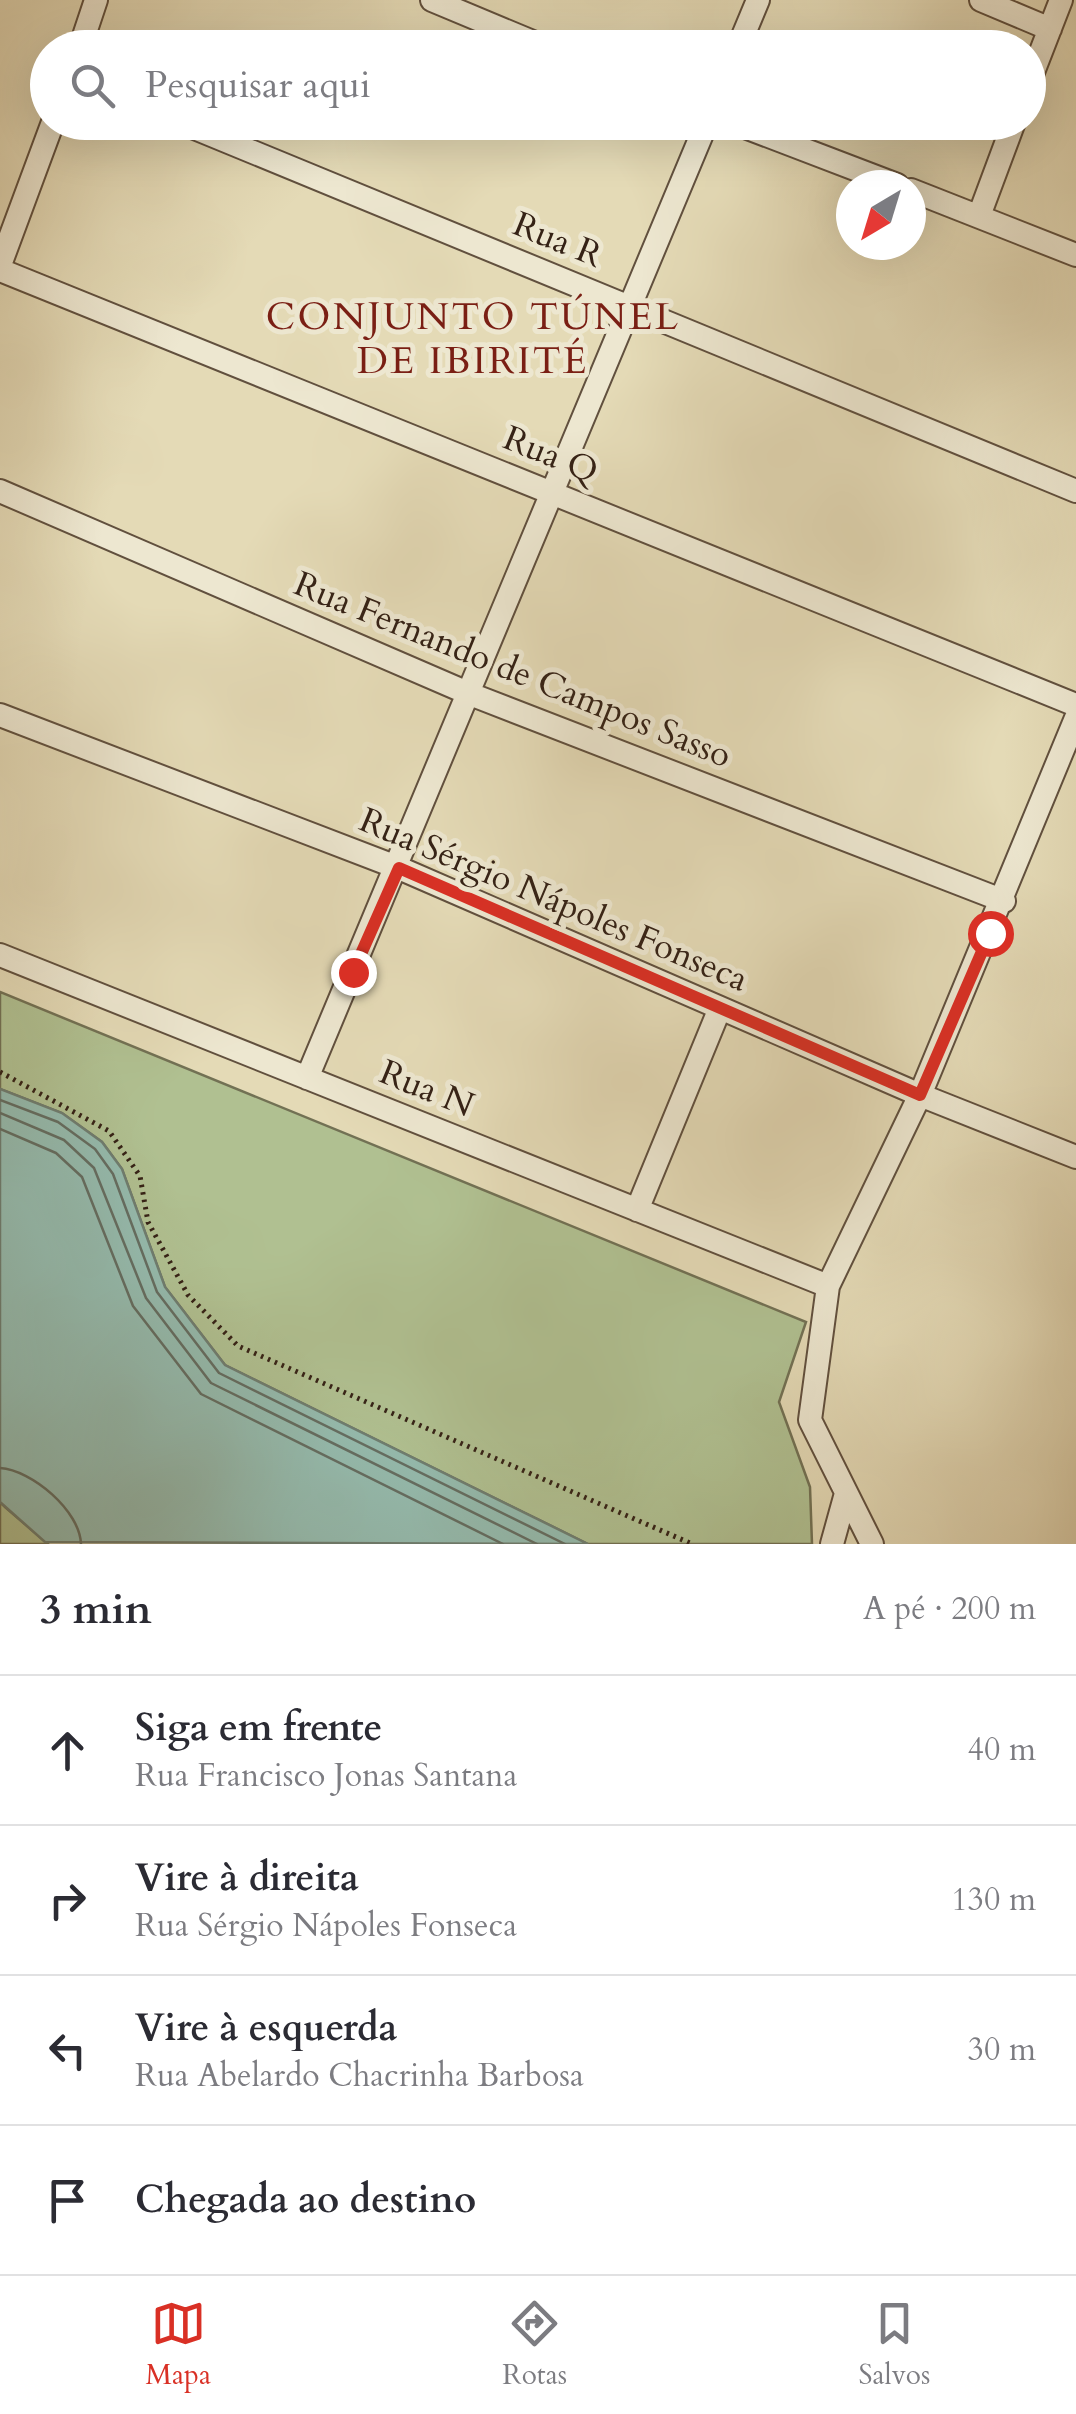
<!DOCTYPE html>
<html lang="pt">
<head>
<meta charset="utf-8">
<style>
  body { margin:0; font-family:Cardo,serif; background:#f7f7f7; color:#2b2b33 }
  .compass { position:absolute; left:836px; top:170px; width:90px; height:90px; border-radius:50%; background:#fff; box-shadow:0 10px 40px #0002; rotate:218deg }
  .stop { position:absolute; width:30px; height:30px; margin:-22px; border:8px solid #d93025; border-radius:50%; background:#fff }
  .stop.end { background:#d93025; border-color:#fff; box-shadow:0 2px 10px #0008 }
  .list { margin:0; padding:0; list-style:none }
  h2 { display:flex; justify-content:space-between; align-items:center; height:130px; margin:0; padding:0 40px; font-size:42px }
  h2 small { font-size:32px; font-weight:400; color:#7c7c81 }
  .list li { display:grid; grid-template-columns:65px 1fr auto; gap:30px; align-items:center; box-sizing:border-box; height:150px; padding:0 40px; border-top:2px solid #e1e1e2 }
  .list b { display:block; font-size:38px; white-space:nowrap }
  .list p { margin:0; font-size:32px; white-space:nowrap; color:#7c7c81 }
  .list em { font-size:32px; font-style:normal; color:#7c7c81 }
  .icon { flex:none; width:55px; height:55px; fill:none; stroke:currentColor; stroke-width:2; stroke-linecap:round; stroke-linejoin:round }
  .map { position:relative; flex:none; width:1076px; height:1544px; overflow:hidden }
  .search { position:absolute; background:#fff; box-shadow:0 10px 40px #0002; left:30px; right:30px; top:30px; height:110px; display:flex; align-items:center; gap:25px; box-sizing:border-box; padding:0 35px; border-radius:55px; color:#7c7c81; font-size:38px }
  .sheet { height:730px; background:#fff }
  nav { display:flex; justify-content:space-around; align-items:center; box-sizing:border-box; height:140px; border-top:2px solid #e1e1e2; background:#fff; font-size:28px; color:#7c7c81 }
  nav a { display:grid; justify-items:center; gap:5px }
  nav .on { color:#d93025 }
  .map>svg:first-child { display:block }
</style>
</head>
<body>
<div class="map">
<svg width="1076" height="1544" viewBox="0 0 1076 1544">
  <rect width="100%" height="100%" fill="#e4dab6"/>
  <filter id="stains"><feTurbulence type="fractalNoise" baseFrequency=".002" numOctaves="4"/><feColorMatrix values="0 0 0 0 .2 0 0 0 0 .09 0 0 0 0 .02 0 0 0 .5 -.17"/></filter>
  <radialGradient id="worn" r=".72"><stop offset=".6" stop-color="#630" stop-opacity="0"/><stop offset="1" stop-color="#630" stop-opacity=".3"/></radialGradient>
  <path fill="#b0c091" stroke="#727154" stroke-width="2.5" d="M0,992L806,1322L779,1402L810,1487L812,1544H588L225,1365L165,1287L122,1169L102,1142L62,1113L0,1089Z
    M0,1502L5,1507L48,1544H0Z"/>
  <path fill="#95bbae" stroke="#6f7e71" stroke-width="2.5" d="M0,1089L62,1113L102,1142L122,1169L165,1287L225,1365L588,1544L45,1542L0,1502Z"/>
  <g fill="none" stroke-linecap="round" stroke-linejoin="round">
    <path stroke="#656e62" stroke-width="2.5" d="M0,1100L58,1122L95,1149L113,1174L157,1292L219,1373L565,1544
      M0,1113L64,1140L94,1168L146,1298L211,1383L537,1544
      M0,1129L56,1153L82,1177L133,1306L201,1394L503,1544
      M0,1468C32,1470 80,1511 81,1544"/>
    <defs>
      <path id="minor" d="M432,0L547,48
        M981,0L1050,29
        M80,48L96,0
        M738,48L758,0
        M1028,85L1061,0
        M180,122L1076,491
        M732,122L897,185
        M911,190L1076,255
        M979,216L1014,122
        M0,265L53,122
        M0,270L1076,705
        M0,491L470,694L1004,901
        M0,715L399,868L920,1095L1076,1157
        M0,955L828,1286
        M307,1078L707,122
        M637,1210L720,1008
        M832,1544L845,1497
        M872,1544L810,1420L828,1286L920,1095L1076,718"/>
    </defs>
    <use href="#minor" stroke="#61503e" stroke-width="26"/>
    <path stroke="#352216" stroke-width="5" stroke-dasharray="2.5 5" stroke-linecap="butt" d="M0,1072L109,1131L140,1176L148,1222L188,1295L238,1346L692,1544"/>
    <use href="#minor" stroke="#ede7d0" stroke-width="22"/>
  </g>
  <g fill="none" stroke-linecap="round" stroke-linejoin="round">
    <path stroke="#d93025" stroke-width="12" d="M353,972L399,868L920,1095L990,933"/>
  </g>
  <g text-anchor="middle" stroke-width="10" stroke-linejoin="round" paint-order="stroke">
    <g font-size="35" fill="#352216" stroke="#ede7d0">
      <text transform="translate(558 239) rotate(22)" y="12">Rua R</text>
      <text transform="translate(551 454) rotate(22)" y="12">Rua Q</text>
      <text transform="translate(513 669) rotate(22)" y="12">Rua Fernando de Campos Sasso</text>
      <text transform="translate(554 899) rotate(23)" y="12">Rua Sérgio Nápoles Fonseca</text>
      <text transform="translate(427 1088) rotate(22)" y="12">Rua N</text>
    </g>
    <g font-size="38" letter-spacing="2.5" fill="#7a1f14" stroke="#ede7d0">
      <text x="473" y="329">CONJUNTO TÚNEL<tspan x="473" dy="44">DE IBIRITÉ</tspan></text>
    </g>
  </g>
  <rect width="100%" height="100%" filter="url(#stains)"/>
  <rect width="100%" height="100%" fill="url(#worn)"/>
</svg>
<svg class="compass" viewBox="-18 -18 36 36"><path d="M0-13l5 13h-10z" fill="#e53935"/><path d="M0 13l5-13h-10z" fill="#7c7c81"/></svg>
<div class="stop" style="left:990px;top:933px"></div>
<div class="stop end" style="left:353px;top:972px"></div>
<div class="search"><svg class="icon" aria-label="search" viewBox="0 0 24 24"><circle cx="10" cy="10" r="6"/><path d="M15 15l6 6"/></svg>Pesquisar aqui</div>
</div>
<section class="sheet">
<h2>3 min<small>A pé · 200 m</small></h2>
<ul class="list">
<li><svg class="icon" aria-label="ahead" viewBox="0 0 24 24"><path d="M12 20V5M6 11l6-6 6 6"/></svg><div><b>Siga em frente</b><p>Rua Francisco Jonas Santana</p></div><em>40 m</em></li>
<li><svg class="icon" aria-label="right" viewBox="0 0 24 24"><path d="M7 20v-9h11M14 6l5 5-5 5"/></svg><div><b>Vire à direita</b><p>Rua Sérgio Nápoles Fonseca</p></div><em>130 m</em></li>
<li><svg class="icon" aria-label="left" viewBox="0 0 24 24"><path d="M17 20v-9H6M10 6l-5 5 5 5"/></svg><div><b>Vire à esquerda</b><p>Rua Abelardo Chacrinha Barbosa</p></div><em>30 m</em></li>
<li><svg class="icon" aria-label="arrive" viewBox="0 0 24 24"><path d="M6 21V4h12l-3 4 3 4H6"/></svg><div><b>Chegada ao destino</b></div></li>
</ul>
</section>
<nav>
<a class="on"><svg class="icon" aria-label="map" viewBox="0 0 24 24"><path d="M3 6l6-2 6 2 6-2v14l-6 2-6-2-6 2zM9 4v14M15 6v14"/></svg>Mapa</a>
<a><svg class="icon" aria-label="directions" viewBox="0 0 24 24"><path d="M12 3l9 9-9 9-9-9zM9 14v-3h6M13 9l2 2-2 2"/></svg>Rotas</a>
<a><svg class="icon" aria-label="saved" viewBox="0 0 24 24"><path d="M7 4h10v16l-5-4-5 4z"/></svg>Salvos</a>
</nav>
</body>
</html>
